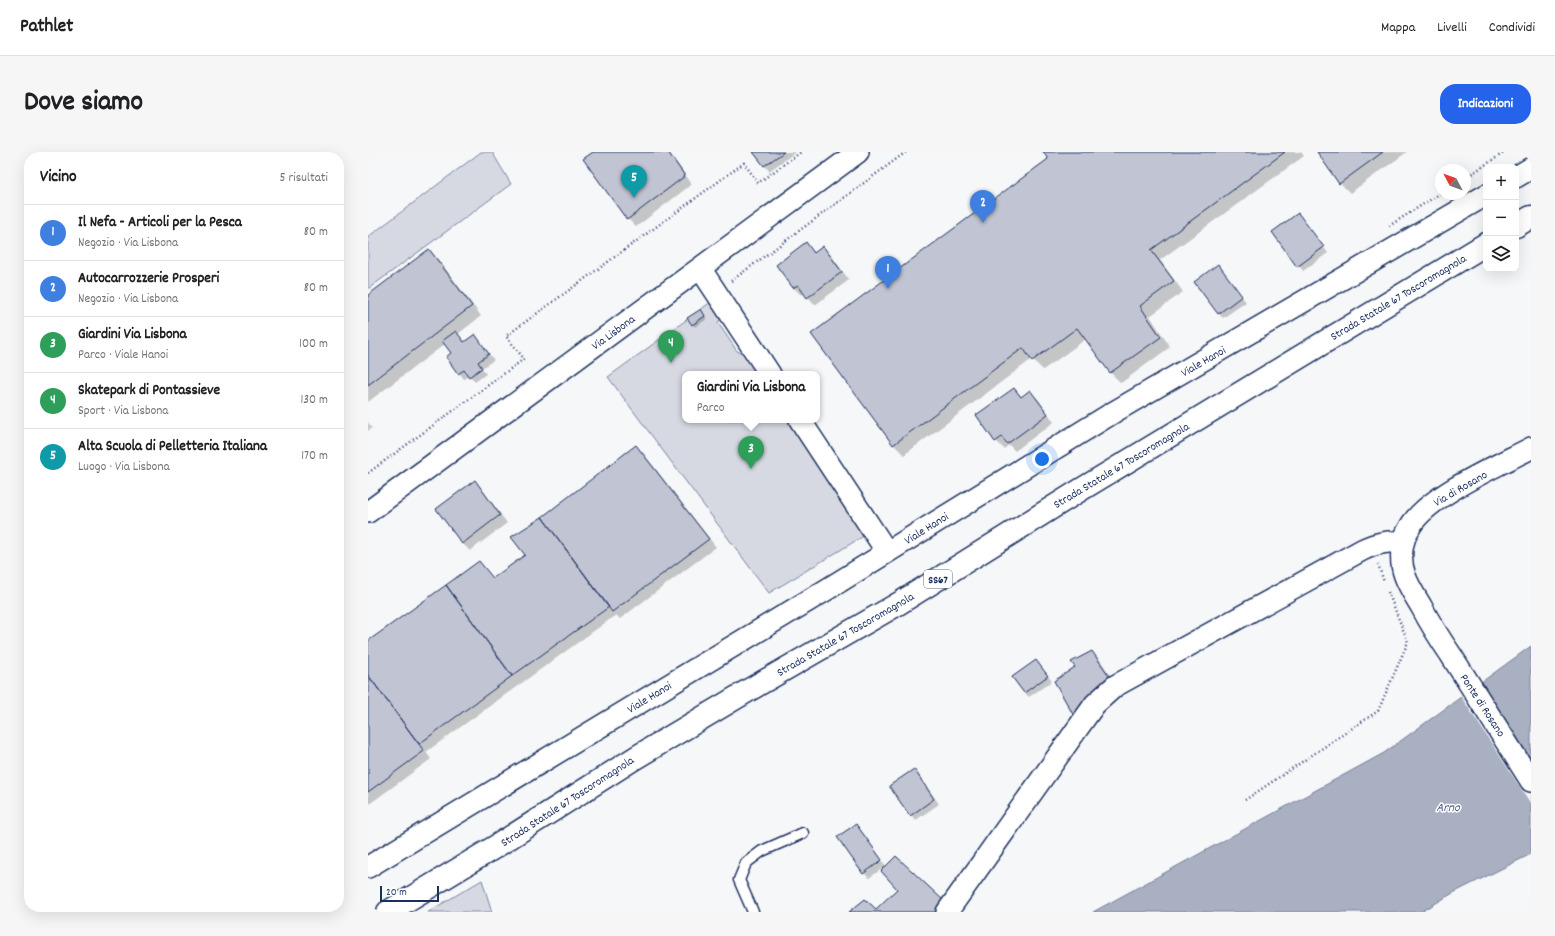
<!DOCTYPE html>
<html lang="it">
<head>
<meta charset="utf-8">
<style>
  body { margin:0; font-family:Dekko,sans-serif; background:#f6f6f6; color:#202124 }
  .controls { position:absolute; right:12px; top:12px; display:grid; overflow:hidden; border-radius:8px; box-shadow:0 4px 16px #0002 }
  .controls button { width:36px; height:36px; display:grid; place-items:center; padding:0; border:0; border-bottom:1px solid #e0e0e0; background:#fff; color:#202124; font:20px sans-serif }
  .compass { position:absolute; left:1067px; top:12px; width:36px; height:36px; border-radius:50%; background:#fff; box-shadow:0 4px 16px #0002; rotate:311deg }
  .scale { position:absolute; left:12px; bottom:10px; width:59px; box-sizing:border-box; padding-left:4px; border:2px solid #1b2f5e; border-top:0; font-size:11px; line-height:14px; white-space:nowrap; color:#1b2f5e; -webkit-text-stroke:3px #fff; paint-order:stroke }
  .you { position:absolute; left:674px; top:307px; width:14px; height:14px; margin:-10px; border:3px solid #fff; border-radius:50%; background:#1a73e8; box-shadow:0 0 0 6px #1a73e833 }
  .badge { display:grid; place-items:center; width:26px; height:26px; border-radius:50%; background:#2563eb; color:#fff; font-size:13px; font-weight:700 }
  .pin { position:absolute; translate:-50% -33px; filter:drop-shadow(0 1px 2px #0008) }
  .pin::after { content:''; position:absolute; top:21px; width:14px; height:12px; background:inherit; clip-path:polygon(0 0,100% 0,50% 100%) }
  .popup { position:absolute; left:314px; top:219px; width:138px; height:52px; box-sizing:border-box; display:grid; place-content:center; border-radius:8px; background:#fff; filter:drop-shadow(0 1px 3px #0005); font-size:13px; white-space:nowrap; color:#757577 }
  .popup b { font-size:15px; color:#202124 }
  .popup::after { content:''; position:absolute; left:50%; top:100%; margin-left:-8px; border:8px solid transparent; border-top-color:#fff }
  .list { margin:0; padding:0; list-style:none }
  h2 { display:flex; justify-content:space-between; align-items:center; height:52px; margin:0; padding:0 16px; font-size:17px }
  h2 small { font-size:13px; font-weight:400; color:#757577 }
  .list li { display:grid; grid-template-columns:26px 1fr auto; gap:12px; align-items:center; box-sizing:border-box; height:56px; padding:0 16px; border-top:1px solid #e0e0e0 }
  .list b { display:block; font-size:15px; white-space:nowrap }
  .list p { margin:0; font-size:13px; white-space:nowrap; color:#757577 }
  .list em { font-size:13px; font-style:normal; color:#757577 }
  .icon { flex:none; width:22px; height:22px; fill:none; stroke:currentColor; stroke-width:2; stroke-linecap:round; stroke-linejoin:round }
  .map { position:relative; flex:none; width:1163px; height:760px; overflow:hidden; border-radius:16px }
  header { display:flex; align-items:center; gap:24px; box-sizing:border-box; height:56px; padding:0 20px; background:#fff; border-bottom:1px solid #e0e0e0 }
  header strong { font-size:19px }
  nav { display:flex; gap:22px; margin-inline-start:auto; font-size:14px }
  .intro { display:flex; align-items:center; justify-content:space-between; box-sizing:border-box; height:96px; padding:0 24px }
  h1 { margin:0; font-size:28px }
  .button { padding:10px 18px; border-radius:16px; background:#2563eb; color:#fff; font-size:14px; font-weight:700 }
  main { display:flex; gap:24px; padding:0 24px }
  aside { flex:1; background:#fff; border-radius:16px; box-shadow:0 4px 16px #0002 }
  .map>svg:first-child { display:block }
</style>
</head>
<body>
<header>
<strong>Pathlet</strong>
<nav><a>Mappa</a><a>Livelli</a><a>Condividi</a></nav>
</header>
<div class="intro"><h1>Dove siamo</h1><a class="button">Indicazioni</a></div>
<main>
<aside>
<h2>Vicino<small>5 risultati</small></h2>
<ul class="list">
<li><span class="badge" style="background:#3f7fe0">1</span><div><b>Il Nefa - Articoli per la Pesca</b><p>Negozio · Via Lisbona</p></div><em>80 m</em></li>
<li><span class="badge" style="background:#3f7fe0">2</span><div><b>Autocarrozzerie Prosperi</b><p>Negozio · Via Lisbona</p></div><em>80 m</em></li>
<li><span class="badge" style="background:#2e9e5b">3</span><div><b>Giardini Via Lisbona</b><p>Parco · Viale Hanoi</p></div><em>100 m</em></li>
<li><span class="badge" style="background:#2e9e5b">4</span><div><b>Skatepark di Pontassieve</b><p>Sport · Via Lisbona</p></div><em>130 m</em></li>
<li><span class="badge" style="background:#0f9aa8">5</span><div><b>Alta Scuola di Pelletteria Italiana</b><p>Luogo · Via Lisbona</p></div><em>170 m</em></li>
</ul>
</aside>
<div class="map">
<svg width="1163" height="760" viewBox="0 0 1163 760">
  <rect width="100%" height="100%" fill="#f6f7f9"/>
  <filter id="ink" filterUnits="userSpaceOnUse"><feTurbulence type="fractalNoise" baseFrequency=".025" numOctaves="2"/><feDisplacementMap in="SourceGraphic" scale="8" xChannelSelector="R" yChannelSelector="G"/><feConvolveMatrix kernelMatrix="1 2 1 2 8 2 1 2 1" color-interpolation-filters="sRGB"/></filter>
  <g filter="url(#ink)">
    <path fill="#d6d9e2" stroke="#7884a0" d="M113,0H124L143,32L0,137V85Z
      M347,147L356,161L350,171L369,199L384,205L395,222H317V268H425L499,382L401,441L240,225Z
      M114,728L124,760H60Z"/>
    <path fill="#a9b0c1" stroke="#707c99" d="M1163,494V702L1085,741L1053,760H725L1016,601Z"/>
    <path fill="#f6f7f9" d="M1112,528L1163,608V652L1092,543Z"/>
    <path fill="#0003" d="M226,0H301L324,32L268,75L260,67Z
      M386,0H428L401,19Z
      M676,0H933L936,4L792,108L815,140L782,164L802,195L753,231L743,221L718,187L675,218L664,207L536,303L526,293L444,182L681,7Z
      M950,0H1039L982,41L972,31Z
      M930,62L960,101L935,119L906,80Z
      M438,92L447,101L455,96L463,103L481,128L447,153L437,141L433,143L426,136L409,113Z
      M61,98L71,108L113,164L90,182L97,190L107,184L126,208L114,216L118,222L107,230L101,223L96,227L79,205L84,202L77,192L0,250V145Z
      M850,113L878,150L855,166L850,161Z
      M335,160L339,167L327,175L321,166Z
      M646,237L654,245L662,240L670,247L686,270L647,299L641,293L636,297L628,289Z
      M0,270L4,276L0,279Z
      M268,295L276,302L348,395L252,467L248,463L58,600L63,607L0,653V491L125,427L158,403L174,366Z
      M107,329L114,337L139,371L102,399L94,391Z
      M724,500L732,508L751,536L708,515Z
      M668,509L684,529L661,545L656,540Z
      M546,618L551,623L571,652L548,668L543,663Z
      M488,673L518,714L501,726L496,721Z"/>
    <path fill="#c0c4d3" stroke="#1b2f5e" d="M225,0H300L317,24L259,68L215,7Z
      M385,0H416L396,14Z
      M675,0H917L783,98L806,129L772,154L793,185L742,221L709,176L664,209L655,196L525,293L443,182L680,7Z
      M949,0H1015L971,32Z
      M930,61L956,95L929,115L904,80Z
      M438,90L446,101L455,94L474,120L439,146L430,133L425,136L408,113Z
      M61,97L104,154L0,233V143Z
      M850,112L874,144L850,162L826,130Z
      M333,157L337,164L324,173L319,166Z
      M88,179L96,190L107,182L121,202L110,210L114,216L101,225L96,218L90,222L78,205L83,201L74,189Z
      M646,236L653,245L662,238L680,262L639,292L634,285L627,290L608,263Z
      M268,293L341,387L244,460L174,365Z
      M107,328L132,363L94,392L68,357Z
      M174,365L241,455L144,524L78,433L111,409L125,426L157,403L143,385Z
      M78,433L144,524L51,592L0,523V489Z
      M724,499L744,528L706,564L686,529L707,515L703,510Z
      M668,508L680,524L656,541L644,525Z
      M0,523L56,599L0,640Z
      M546,617L566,647L542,664L521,634Z
      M488,672L514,708L495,722L469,685Z
      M528,704L577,750L569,760H481L497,747L508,757L529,737L513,719Z"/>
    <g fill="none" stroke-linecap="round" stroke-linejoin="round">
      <defs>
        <path id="service" d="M385,760L371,728L378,711L394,699L435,681"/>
        <path id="minor" d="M1148,25L1163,16
          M332,116L402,222
          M432,268L519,400
          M1163,296C1131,313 1059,344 1042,375C1033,389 1031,408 1037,424C1041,435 1047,444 1053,454C1062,471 1072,487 1083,503C1110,545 1136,587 1163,629
          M0,360L490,0
          M0,715L458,438L746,260L1118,43
          M579,760L727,552L747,534L994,398C1008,391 1019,389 1035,390"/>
        <path id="primary" d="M1148,74L1163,65
          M20,760L127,695L267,606L381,538L530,452L714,337L1118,92"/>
      </defs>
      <use href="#service" stroke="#1b2f5e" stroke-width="13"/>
      <use href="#minor" stroke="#1b2f5e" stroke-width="24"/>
      <use href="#primary" stroke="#1b2f5e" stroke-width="25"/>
      <path stroke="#1b2f5e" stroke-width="2.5" stroke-dasharray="1 3" stroke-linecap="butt" d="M1097,26L1137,0
        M1021,74L1073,41
        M363,129L538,0
        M0,321L156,207L138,184L376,11L390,31L433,0
        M1010,412L1016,430
        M877,648L1010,559L1040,490L1020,440"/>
      <use href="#service" stroke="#fff" stroke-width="10"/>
      <use href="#minor" stroke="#fff" stroke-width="21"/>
      <use href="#primary" stroke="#fff" stroke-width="22"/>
    </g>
  </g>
  <g text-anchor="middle" stroke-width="3" stroke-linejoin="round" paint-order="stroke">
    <rect fill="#fff" stroke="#5f6d8e" stroke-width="1" x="556" y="418" width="28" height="18" rx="3"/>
    <g font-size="11" font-weight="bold" fill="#1b2f5e">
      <text x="570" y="431">SS67</text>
    </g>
    <g font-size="12" fill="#1b2f5e" stroke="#fff">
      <text transform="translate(1030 145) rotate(-31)" y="4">Strada Statale 67 Toscoromagnola</text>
      <text transform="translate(245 180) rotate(-36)" y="4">Via Lisbona</text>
      <text transform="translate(835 209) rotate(-30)" y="4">Viale Hanoi</text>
      <text transform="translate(753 313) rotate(-31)" y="4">Strada Statale 67 Toscoromagnola</text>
      <text transform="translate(1092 336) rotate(-30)" y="4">Via di Rosano</text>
      <text transform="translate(558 376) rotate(-32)" y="4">Viale Hanoi</text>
      <text transform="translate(477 482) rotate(-30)" y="4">Strada Statale 67 Toscoromagnola</text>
      <text transform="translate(281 545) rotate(-31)" y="4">Viale Hanoi</text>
      <text transform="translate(1115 553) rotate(57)" y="4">Ponte di Rosano</text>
      <text transform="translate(199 649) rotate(-33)" y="4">Strada Statale 67 Toscoromagnola</text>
    </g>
    <g font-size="13" font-style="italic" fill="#4d5c81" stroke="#fff">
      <text x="1080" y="659">Arno</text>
    </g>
  </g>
</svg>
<div class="controls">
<button>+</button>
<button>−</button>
<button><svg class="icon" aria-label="layers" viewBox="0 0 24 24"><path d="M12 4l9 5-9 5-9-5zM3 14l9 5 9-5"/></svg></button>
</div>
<svg class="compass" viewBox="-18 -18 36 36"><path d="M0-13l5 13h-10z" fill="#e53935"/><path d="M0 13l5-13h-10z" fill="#757577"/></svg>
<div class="scale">20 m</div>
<div class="you"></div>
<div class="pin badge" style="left:520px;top:137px;background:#3f7fe0">1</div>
<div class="pin badge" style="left:615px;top:71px;background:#3f7fe0">2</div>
<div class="pin badge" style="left:383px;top:317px;background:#2e9e5b">3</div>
<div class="popup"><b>Giardini Via Lisbona</b>Parco</div>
<div class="pin badge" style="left:303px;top:211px;background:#2e9e5b">4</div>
<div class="pin badge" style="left:266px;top:46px;background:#0f9aa8">5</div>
</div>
</main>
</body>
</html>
